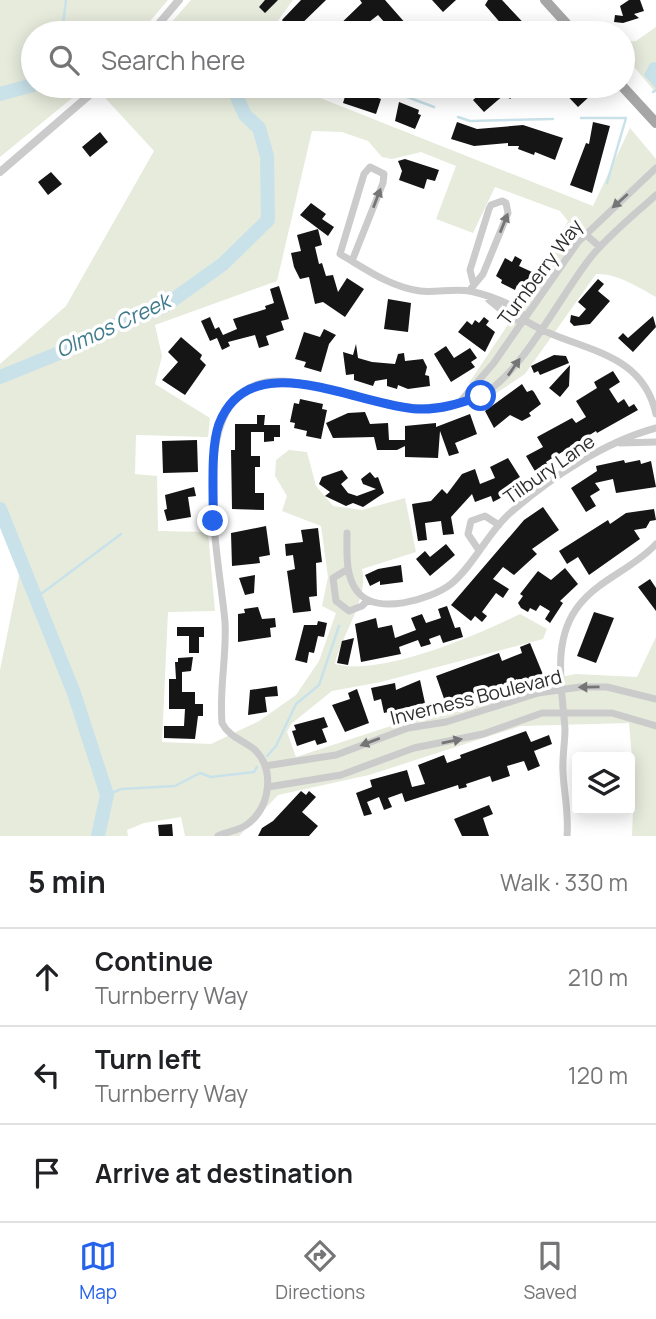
<!DOCTYPE html>
<html lang="en">
<head>
<meta charset="utf-8">
<style>
  body { margin:0; font-family:Manrope,sans-serif; background:#f2f2f2; color:#202124 }
  .controls { position:absolute; right:21px; bottom:21px; display:grid; overflow:hidden; border-radius:7px; box-shadow:0 4px 18px #0003 }
  .controls button { width:63px; height:63px; display:grid; place-items:center; padding:0; border:0; border-bottom:2px solid #e0e0e0; background:#fff; color:#202124; font:35px sans-serif }
  .stop { position:absolute; width:21px; height:21px; margin:-16px; border:5px solid #2563eb; border-radius:50%; background:#fff }
  .stop.end { background:#2563eb; border-color:#fff; box-shadow:0 2px 7px #0008 }
  .list { margin:0; padding:0; list-style:none }
  h2 { display:flex; justify-content:space-between; align-items:center; height:91px; margin:0; padding:0 28px; font-size:30px }
  h2 small { font-size:23px; font-weight:400; color:#757577 }
  .list li { display:grid; grid-template-columns:46px 1fr auto; gap:21px; align-items:center; box-sizing:border-box; height:98px; padding:0 28px; border-top:2px solid #e0e0e0 }
  .list b { display:block; font-size:26px; white-space:nowrap }
  .list p { margin:0; font-size:23px; white-space:nowrap; color:#757577 }
  .list em { font-size:23px; font-style:normal; color:#757577 }
  .icon { flex:none; width:38px; height:38px; fill:none; stroke:currentColor; stroke-width:2; stroke-linecap:round; stroke-linejoin:round }
  .map { position:relative; flex:none; width:656px; height:836px; overflow:hidden }
  .search { position:absolute; background:#fff; box-shadow:0 4px 18px #0003; left:21px; right:21px; top:21px; height:77px; display:flex; align-items:center; gap:18px; box-sizing:border-box; padding:0 24px; border-radius:38px; color:#757577; font-size:26px }
  .sheet { height:385px; background:#fff }
  nav { display:flex; justify-content:space-around; align-items:center; box-sizing:border-box; height:98px; border-top:2px solid #e0e0e0; background:#fff; font-size:19px; color:#757577 }
  nav a { display:grid; justify-items:center; gap:4px }
  nav .on { color:#2563eb }
  .map>svg:first-child { display:block }
</style>
</head>
<body>
<div class="map">
<svg width="656" height="836" viewBox="0 0 656 836">
  <rect width="100%" height="100%" fill="#fff"/>
  <path fill="#e6ebdc" d="M0,0H168L140,33H33V86H87L0,157Z
    M191,0H293L269,33H162Z
    M656,27V93L623,54V42L636,41Z
    M117,86H290L593,206L630,128L656,159V297C638,287 617,273 596,274L525,374L486,400L469,383L525,299L568,221L560,211L495,187L473,233L436,219L456,166L421,152L392,159L382,157L368,141L342,132L312,131L277,281L155,325L162,356L155,384L210,418L208,437L136,435L135,474L157,476L158,531L208,532L215,611L168,612L162,742L211,744L259,721L296,695L319,661L336,613L322,606L328,577L321,526L282,511L287,496L275,476L276,460L289,450L307,452L316,486L333,506L362,510L405,498L416,552L362,569C369,599 342,634 335,664C381,677 477,635 520,614L547,629L543,639L381,682L332,691L291,724L287,732L296,757L443,709L449,714L550,679L576,674L637,677L656,637V836H632L634,782L629,723L521,726L369,775L278,795L239,836H185L181,817L144,823L127,830L128,836H0V670L20,571L0,520V364L66,306L154,151L106,99Z"/>
  <path fill="#c9e2ea" d="M656,62V89L644,75L650,63Z"/>
  <g fill="none" stroke-linecap="round" stroke-linejoin="round">
    <path stroke="#c9e2ea" stroke-width="2.5" d="M62,33L66,0
      M300,86H331
      M378,86L434,107
      M653,92L656,90
      M458,117L470,121L553,119
      M581,118H626L607,183
      M37,597L121,534
      M267,756L276,746L296,704L319,685L339,626
      M107,795L121,789L175,786L200,773L211,777L254,772L257,767"/>
    <path stroke="#c9e2ea" stroke-width="14" d="M0,94L33,85
      M0,377L74,347L110,327L163,307L223,264L268,220L267,156L259,128L245,115L232,86
      M0,509L74,693L107,795L98,836"/>
  </g>
  <path fill="#151515" d="M265,0H278L265,13L259,7Z
    M301,0H326L292,33L282,20Z
    M360,0H385L414,33H394L378,15L355,33H331L362,3Z
    M432,0H456L443,12Z
    M488,0H502L533,33H509L485,5Z
    M629,0H640L644,11L634,14L639,18L623,23L614,22L615,15L623,16L620,6Z
    M422,86H448L438,98Z
    M489,86H514L516,93L510,99L505,94L484,112L473,100Z
    M558,86H580L590,96L578,107Z
    M348,87L381,99L376,114L343,103Z
    M399,102L419,110L418,114L421,115L415,129L395,121Z
    M457,122L477,129L523,125L563,138L555,160L535,152L534,155L518,149L519,146H508V143L474,146L451,139Z
    M593,122L610,126L592,193L570,185L586,143L589,144Z
    M100,132L108,142L90,157L82,147Z
    M405,159L439,170L435,181L427,179L424,189L399,180L402,171L398,161Z
    M51,172L62,184L48,195L38,182Z
    M311,203L326,214L322,219L334,227L328,236L300,215Z
    M318,229L322,245L315,247L319,264L322,263L326,276L333,275L338,292L347,278L364,289L345,317L323,302L315,304L309,277L300,279L294,267L291,253L301,251L297,235Z
    M515,256L522,260L519,266L532,272L523,288L517,285L515,290L501,283L502,280L496,276L505,258L512,262Z
    M598,279L604,284L598,291L610,301L590,324L574,326L570,322L571,315L579,317L586,309L578,302Z
    M279,286L289,319L281,321L284,330L266,336L269,345L259,348L255,335L228,342L230,346L222,350L217,338L210,341L201,321L210,317L215,329L219,327L223,335L237,329L233,319L266,309L265,306L274,303L270,289Z
    M388,299L411,303L408,332L384,329Z
    M653,316L656,327L633,352L618,338L623,333L628,338Z
    M484,317L489,321L486,325L495,332L485,352L458,332L467,321L472,325L475,320L479,323Z
    M324,329L336,335L329,344L321,372L304,367L306,362L295,359L304,332L320,337Z
    M181,337L202,355L200,359L206,365L185,395L162,380L178,362L168,352Z
    M356,344L358,358L372,362L395,364L398,354L404,353L405,361L423,359L427,367L425,375L429,376L430,386L408,389L398,385L397,389L387,386V379L375,381L373,386L354,380V374L346,375L343,352L353,355Z
    M446,346L454,358L470,348L477,358L471,362L475,367L451,382L434,354Z
    M554,355L566,356L569,363L540,375L538,371L534,373L531,366Z
    M570,365L569,386L560,397L549,388Z
    M613,371L620,382L609,389L618,403L624,399L629,407L634,404L638,410L597,433L596,431L546,462L548,466L536,473L526,456L543,447L537,437L572,418L576,423L586,417L576,401L597,388L594,382Z
    M522,384L527,392L532,390L534,392L541,404L529,413L531,416L522,421L510,415L494,428L485,411Z
    M300,399L323,404L322,409L327,410L321,439L306,436L307,431L294,428L295,423L290,422L294,403L299,404Z
    M365,412L370,424L388,423L389,440H405V426L436,423V427L470,414L477,434L455,443L459,453L449,456L440,431L438,458L405,457V446L397,450H377L374,437L333,438L326,423L348,413Z
    M257,415H265L264,425H280V437H274V441L264,442V432H251V456H260V467H255V493H264V510L232,509L231,450H235V424H257Z
    M197,440L198,472L163,473L162,441Z
    M508,458L525,485L493,502L491,496L475,502L472,494L451,517L454,534L443,535L441,521L425,523L427,540L418,541L412,504L431,501L442,489L447,494L462,474L475,469L480,484L495,478L490,467Z
    M624,460L625,463L640,460L641,464L651,461L656,487L616,493L613,479L595,483L600,490L590,496L596,506L586,512L571,488L597,471L596,466Z
    M342,470L348,478L341,484L348,493L357,496L376,489L363,484L361,479L370,472L375,478L378,477L384,493L363,507L353,503L346,506L325,496L330,492L319,484L322,477Z
    M194,487L196,496L188,497L191,517L167,521L164,510L167,509L165,495Z
    M543,507L559,530L532,549L537,554L514,575L503,567L493,579L509,589L503,598L496,593L482,612L487,616L482,622L475,616L471,621L451,605L524,520Z
    M654,509L656,520L650,521L646,528L634,530L640,539L589,575L578,557L567,564L559,551L608,520L610,524L626,513Z
    M266,526L270,555L259,557L260,563L232,566L231,533Z
    M318,528L322,562L316,563L317,596L309,597L311,611L293,613L287,571L295,569L293,555L286,556L285,544L303,542L301,530Z
    M446,544L455,555L430,576L416,559L425,551L430,557Z
    M401,565L403,582L380,585V581L370,586L365,575L378,569Z
    M565,568L578,584L560,601L563,603L550,623L545,619L550,611L540,605L536,611L530,608L528,612L521,608L518,603L523,596L520,594L538,571L551,580Z
    M255,575L254,593L245,595L239,578Z
    M650,579L656,588V611L638,587Z
    M447,606L455,628L460,627L463,637L443,643L440,635L429,639L431,644L421,647L418,640L399,647L401,654L361,662L355,624L376,618L378,628L392,625L395,638L416,630L411,618L422,614L426,623L441,618L438,609Z
    M258,607L262,619L275,618L276,627L270,628L271,637L238,642V614L245,613L244,609Z
    M594,612L614,618L596,663L577,656Z
    M318,621L327,623L324,637L318,636L314,653L309,652L307,663L295,660L304,625H317Z
    M177,627H204V637H199V653H189V636H177Z
    M354,638L348,665L337,663L342,641Z
    M530,643L544,677L518,682L517,679L474,700L472,694L456,700L458,706L448,710L436,676L499,653L502,661L522,653L520,647Z
    M193,657L191,671L182,672V692H195V704H203V716H198L195,739L164,738V726H184L185,709H169V679H176L175,662H178V658Z
    M420,680L425,703L384,713L381,699L374,701L371,688L395,683L396,690Z
    M277,686L278,696L265,697L267,712L248,715L250,690Z
    M357,689L369,723L345,732L332,705L350,699L348,693Z
    M324,717L328,727L322,729L327,742L317,745L315,740L297,746L292,731L296,730L294,725Z
    M526,731L531,742L549,735L552,744L534,751L540,766L528,771L524,761L507,766L510,776L492,782L490,776L466,784L467,787L459,789L458,785L405,802L402,793L388,798L392,807L384,810L379,797L367,802L372,814L364,816L356,793L372,787L370,780L407,770L412,787L425,784L418,765L444,755L447,763L461,758L460,755Z
    M301,791L306,795L309,791L316,797L302,812L318,826L309,836H258L262,828L273,821Z
    M489,805L493,814L483,818L489,836H462L454,819Z
    M172,824L173,836H159L158,825Z"/>
  <g fill="none" stroke-linecap="round" stroke-linejoin="round">
    <path stroke="#cbcbcb" stroke-width="7" d="M585,234L600,247
      M352,261L383,183L384,174L370,167L364,174L340,254C366,269 390,287 420,291C436,293 454,288 470,291C488,295 506,302 521,311L523,319
      M469,291L483,274L508,213L506,203L502,201L491,205L489,209L470,270L473,282
      M489,300L514,320L523,319
      M523,319C572,352 641,346 656,414
      M459,403L493,364L578,242L656,168
      M620,443L656,442
      M347,533C347,551 345,576 357,591C376,616 430,600 451,584C474,565 487,534 509,514C550,478 604,442 656,428
      M478,549L468,534L471,521L485,516L499,525
      M348,569L333,578L336,601L349,611L362,606L368,600
      M265,766L336,755L408,728L446,722L538,693L580,687H607L656,699
      M268,787L341,775L414,748L483,734L542,713H612L656,726
      M218,836C228,831 240,831 249,823C270,806 275,770 255,750C243,740 229,737 222,723C219,689 227,655 225,622C220,558 175,365 293,382C357,392 415,425 479,396C520,378 561,294 591,257C610,234 634,215 656,195
      M567,836C569,813 564,794 563,772C562,757 565,743 565,729C562,687 551,639 580,604C600,579 634,568 656,544"/>
    <path stroke="#cbcbcb" stroke-width="8" d="M151,33L179,0
      M0,172L100,86"/>
    <path stroke="#a6a6a6" stroke-width="10" d="M545,0L575,33
      M622,86L656,123"/>
  </g>
  <defs><path id="oneway-solid" d="M-6-.8H1V-3.2L6.5 0L1 3.2V.8H-6Z" transform="scale(1.75)"/></defs>
  <g fill="#757575">
    <use href="#oneway-solid" transform="translate(377 198) rotate(-69)"/>
    <use href="#oneway-solid" transform="translate(620 201) rotate(138)"/>
    <use href="#oneway-solid" transform="translate(504 223) rotate(-68)"/>
    <use href="#oneway-solid" transform="translate(514 367) rotate(-55)"/>
    <use href="#oneway-solid" transform="translate(589 687) rotate(179)"/>
    <use href="#oneway-solid" transform="translate(452 741) rotate(-11)"/>
    <use href="#oneway-solid" transform="translate(370 742) rotate(159)"/>
  </g>
  <g fill="none" stroke-linecap="round" stroke-linejoin="round">
    <path stroke="#2563eb" stroke-width="9" d="M213,521C214,494 210,449 219,424C250,343 358,406 418,409C440,410 461,403 481,396"/>
  </g>
  <g text-anchor="middle" stroke-width="7" stroke-linejoin="round" paint-order="stroke">
    <g font-size="19" fill="#2e2e2e" stroke="#fff">
      <text transform="translate(540 272) rotate(-53)" y="7">Turnberry Way</text>
      <text transform="translate(549 469) rotate(-35)" y="7">Tilbury Lane</text>
      <text transform="translate(476 697) rotate(-14)" y="7">Inverness Boulevard</text>
    </g>
    <g font-size="21" font-style="italic" fill="#3f7a8d" stroke="#fff">
      <text transform="translate(113 326) rotate(-25)" y="7">Olmos Creek</text>
    </g>
  </g>
</svg>
<div class="controls">
<button><svg class="icon" aria-label="layers" viewBox="0 0 24 24"><path d="M12 4l9 5-9 5-9-5zM3 14l9 5 9-5"/></svg></button>
</div>
<div class="stop" style="left:481px;top:396px"></div>
<div class="stop end" style="left:213px;top:521px"></div>
<div class="search"><svg class="icon" aria-label="search" viewBox="0 0 24 24"><circle cx="10" cy="10" r="6"/><path d="M15 15l6 6"/></svg>Search here</div>
</div>
<section class="sheet">
<h2>5 min<small>Walk · 330 m</small></h2>
<ul class="list">
<li><svg class="icon" aria-label="ahead" viewBox="0 0 24 24"><path d="M12 20V5M6 11l6-6 6 6"/></svg><div><b>Continue</b><p>Turnberry Way</p></div><em>210 m</em></li>
<li><svg class="icon" aria-label="left" viewBox="0 0 24 24"><path d="M17 20v-9H6M10 6l-5 5 5 5"/></svg><div><b>Turn left</b><p>Turnberry Way</p></div><em>120 m</em></li>
<li><svg class="icon" aria-label="arrive" viewBox="0 0 24 24"><path d="M6 21V4h12l-3 4 3 4H6"/></svg><div><b>Arrive at destination</b></div></li>
</ul>
</section>
<nav>
<a class="on"><svg class="icon" aria-label="map" viewBox="0 0 24 24"><path d="M3 6l6-2 6 2 6-2v14l-6 2-6-2-6 2zM9 4v14M15 6v14"/></svg>Map</a>
<a><svg class="icon" aria-label="directions" viewBox="0 0 24 24"><path d="M12 3l9 9-9 9-9-9zM9 14v-3h6M13 9l2 2-2 2"/></svg>Directions</a>
<a><svg class="icon" aria-label="saved" viewBox="0 0 24 24"><path d="M7 4h10v16l-5-4-5 4z"/></svg>Saved</a>
</nav>
</body>
</html>
